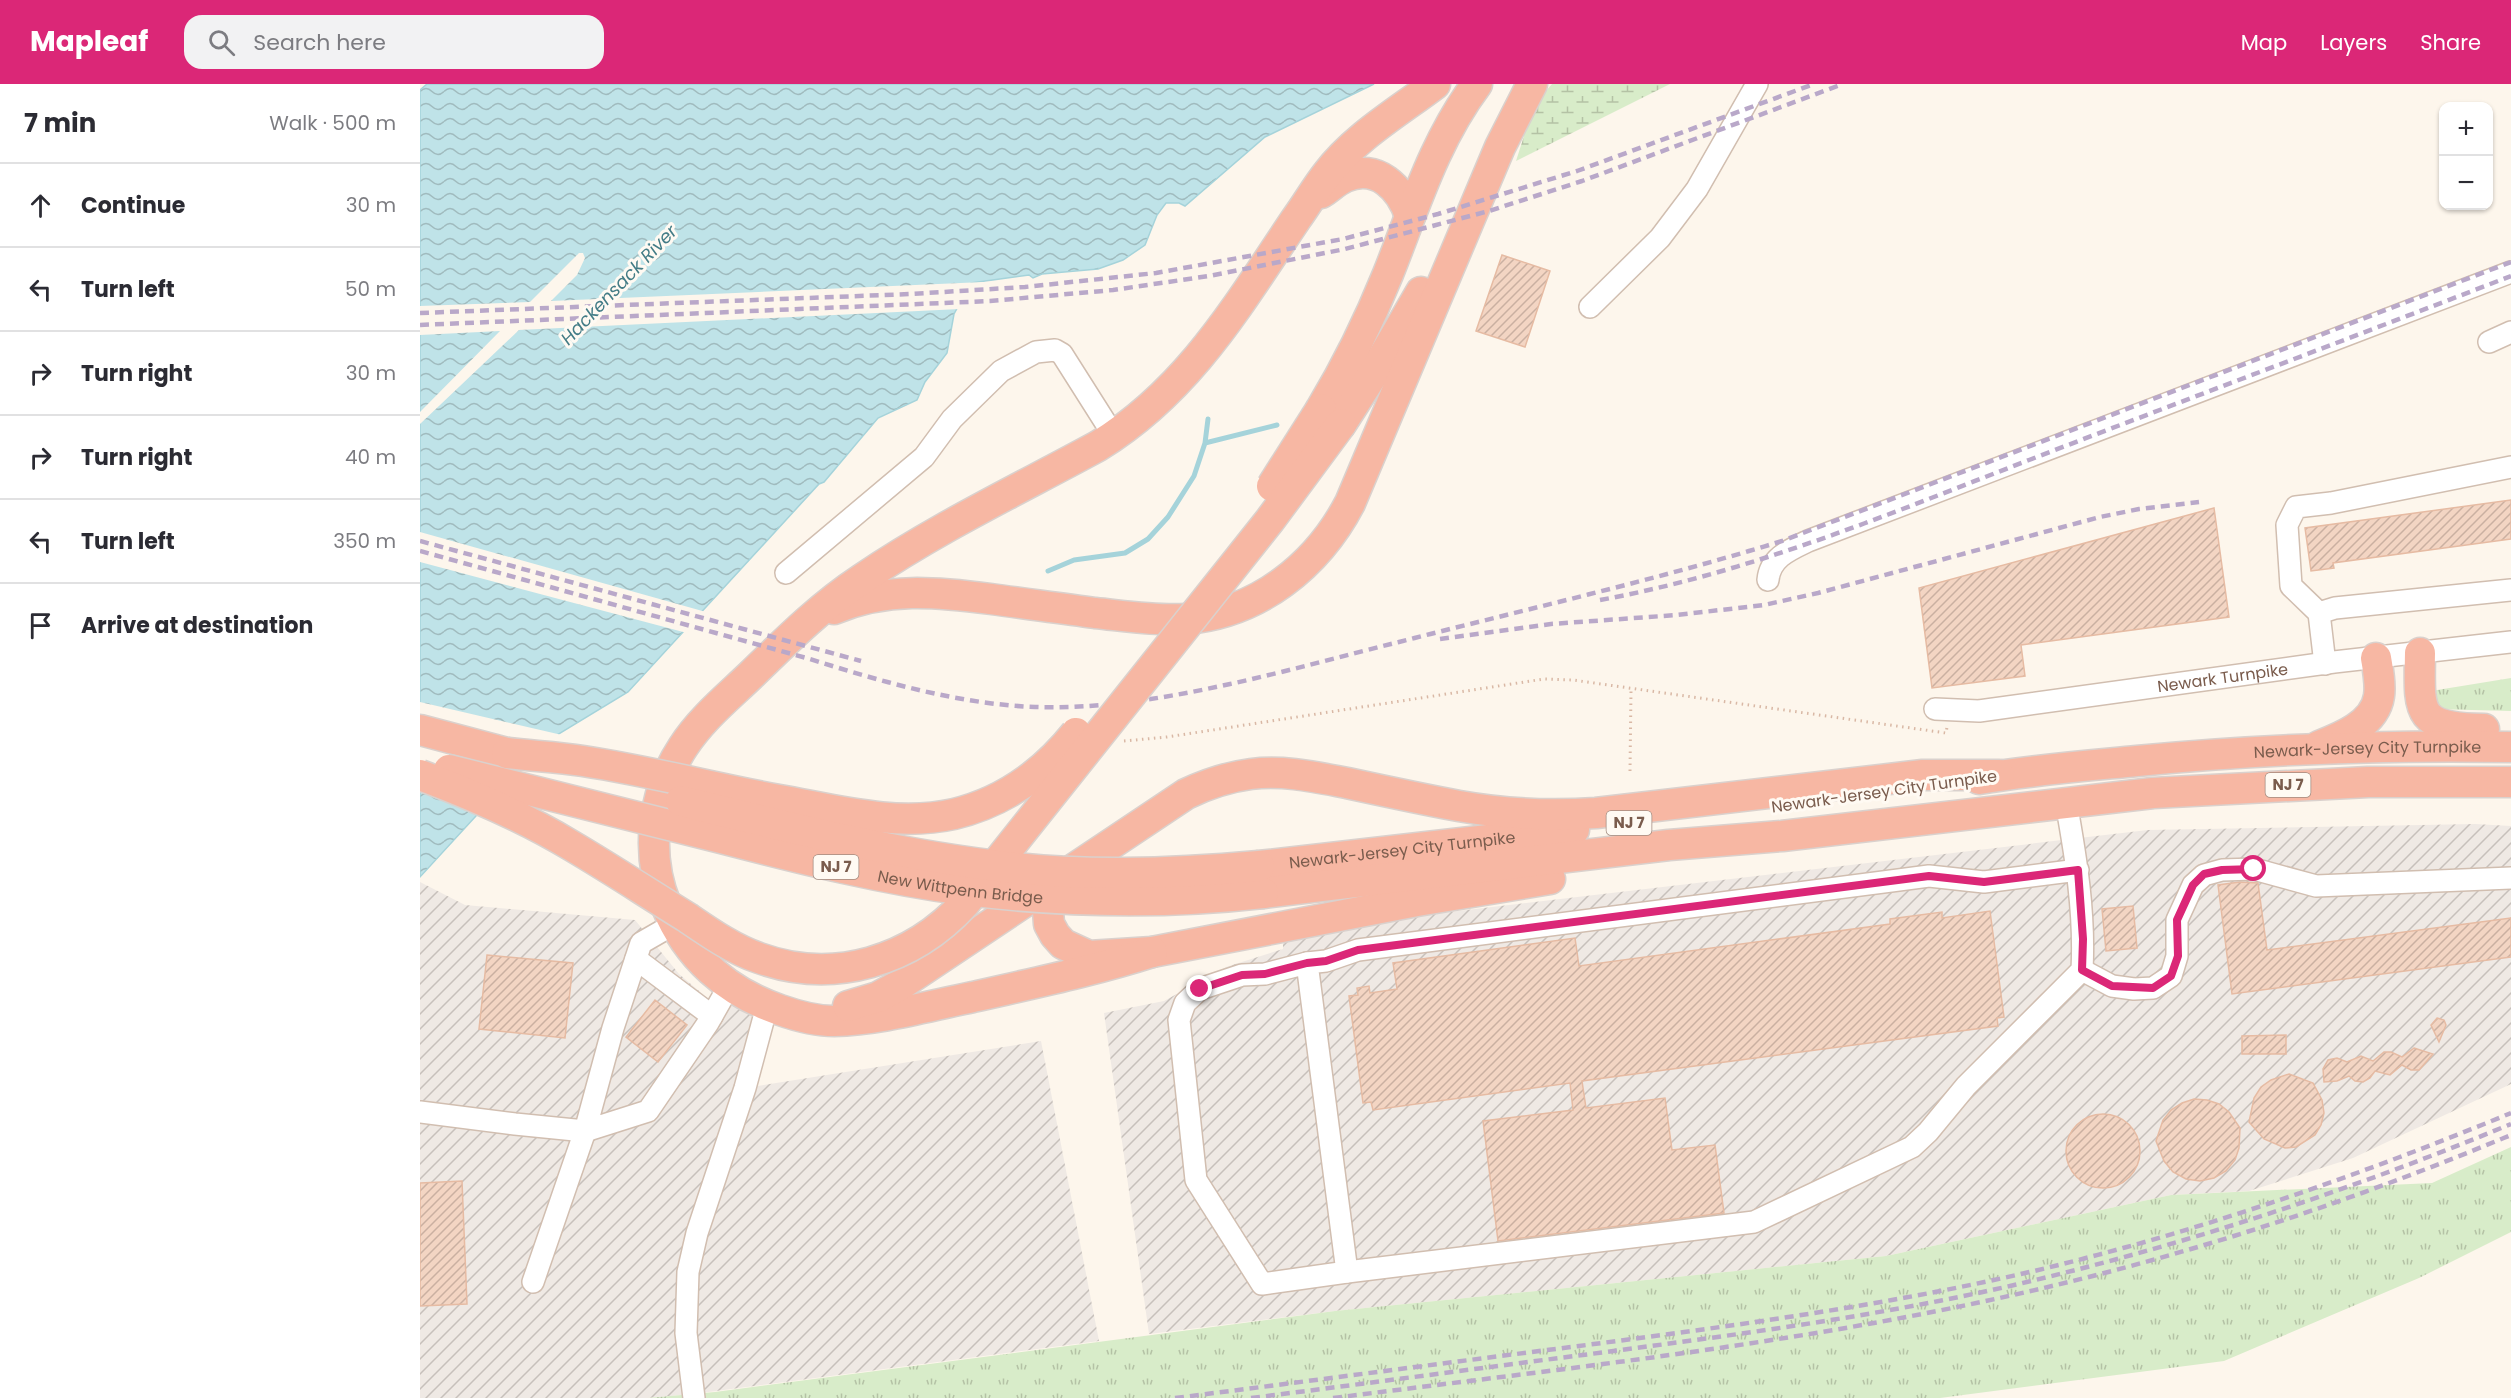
<!DOCTYPE html>
<html lang="en">
<head>
<meta charset="utf-8">
<style>
  body { margin:0; font-family:Poppins,sans-serif; background:#f2f2f3; color:#2b2b33 }
  .controls { position:absolute; right:18px; top:18px; display:grid; overflow:hidden; border-radius:12px; box-shadow:0 2px 4px #0004 }
  .controls button { width:54px; height:54px; display:grid; place-items:center; padding:0; border:0; border-bottom:2px solid #e1e1e2; background:#fff; color:#2b2b33; font:30px sans-serif }
  .stop { position:absolute; width:18px; height:18px; margin:-14px; border:4px solid #db2777; border-radius:50%; background:#fff }
  .stop.end { background:#db2777; border-color:#fff; box-shadow:0 2px 6px #0008 }
  .list { margin:0; padding:0; list-style:none }
  h2 { display:flex; justify-content:space-between; align-items:center; height:78px; margin:0; padding:0 24px; font-size:26px }
  h2 small { font-size:20px; font-weight:400; color:#7c7c81 }
  .list li { display:grid; grid-template-columns:39px 1fr auto; gap:18px; align-items:center; box-sizing:border-box; height:84px; padding:0 24px; border-top:2px solid #e1e1e2 }
  .list b { display:block; font-size:22px; white-space:nowrap }
  .list em { font-size:20px; font-style:normal; color:#7c7c81 }
  .icon { flex:none; width:33px; height:33px; fill:none; stroke:currentColor; stroke-width:2; stroke-linecap:round; stroke-linejoin:round }
  .map { position:relative; flex:none; width:2091px; height:1314px; overflow:hidden }
  header { display:flex; align-items:center; gap:36px; box-sizing:border-box; height:84px; padding:0 30px; background:#db2777; color:#fff }
  header strong { font-size:28px }
  nav { display:flex; gap:33px; margin-inline-start:auto; font-size:21px }
  .search { width:420px; height:54px; background:#f2f2f3; display:flex; align-items:center; gap:15px; box-sizing:border-box; padding:0 21px; border-radius:18px; color:#7c7c81; font-size:22px }
  main { display:flex }
  aside { flex:1; background:#fff }
  .map>svg:first-child { display:block }
</style>
</head>
<body>
<header>
<strong>Mapleaf</strong>
<div class="search"><svg class="icon" aria-label="search" viewBox="0 0 24 24"><circle cx="10" cy="10" r="6"/><path d="M15 15l6 6"/></svg>Search here</div>
<nav><a>Map</a><a>Layers</a><a>Share</a></nav>
</header>
<main>
<aside>
<h2>7 min<small>Walk · 500 m</small></h2>
<ul class="list">
<li><svg class="icon" aria-label="ahead" viewBox="0 0 24 24"><path d="M12 20V5M6 11l6-6 6 6"/></svg><div><b>Continue</b></div><em>30 m</em></li>
<li><svg class="icon" aria-label="left" viewBox="0 0 24 24"><path d="M17 20v-9H6M10 6l-5 5 5 5"/></svg><div><b>Turn left</b></div><em>50 m</em></li>
<li><svg class="icon" aria-label="right" viewBox="0 0 24 24"><path d="M7 20v-9h11M14 6l5 5-5 5"/></svg><div><b>Turn right</b></div><em>30 m</em></li>
<li><svg class="icon" aria-label="right" viewBox="0 0 24 24"><path d="M7 20v-9h11M14 6l5 5-5 5"/></svg><div><b>Turn right</b></div><em>40 m</em></li>
<li><svg class="icon" aria-label="left" viewBox="0 0 24 24"><path d="M17 20v-9H6M10 6l-5 5 5 5"/></svg><div><b>Turn left</b></div><em>350 m</em></li>
<li><svg class="icon" aria-label="arrive" viewBox="0 0 24 24"><path d="M6 21V4h12l-3 4 3 4H6"/></svg><div><b>Arrive at destination</b></div></li>
</ul>
</aside>
<div class="map">
<svg width="2091" height="1314" viewBox="0 0 2091 1314">
  <defs>
    <pattern id="industrial-furrows" width="10" height="10" patternUnits="userSpaceOnUse" patternTransform="scale(1.5)"><rect width="10" height="10" fill="#efe9e4"/><path d="M-1 1l2-2M0 10L10 0M9 11l2-2" fill="none" stroke="#c7c0bb"/></pattern>
    <pattern id="grass-tufts" width="24" height="20" patternUnits="userSpaceOnUse" patternTransform="scale(1.5)"><rect width="24" height="20" fill="#d8ecc9"/><path d="M3 7l-1-3M5 7V3M7 7l1-3M15 17l-1-3M17 17v-4M19 17l1-3" fill="none" stroke="#b4c2a5"/></pattern>
    <pattern id="wetland-marsh" width="20" height="14" patternUnits="userSpaceOnUse" patternTransform="scale(1.5)"><rect width="20" height="14" fill="#d8ecc9"/><path d="M1 5h8M5 5V1M11 12h8M15 12V8" fill="none" stroke="#b4c2a5"/></pattern>
    <pattern id="water-waves" width="16" height="10" patternUnits="userSpaceOnUse" patternTransform="scale(1.5)"><rect width="16" height="10" fill="#bfe3e8"/><path d="M0 5q4-4 8 0t8 0" fill="none" stroke="#a0bbbe"/></pattern>
    <pattern id="building-hatch" width="6" height="6" patternUnits="userSpaceOnUse" patternTransform="scale(1.5)"><rect width="6" height="6" fill="#f3d5c3"/><path d="M-1 1l2-2M0 6l6-6M5 7l2-2" fill="none" stroke="#cab0a1"/></pattern>
  </defs>
  <rect width="100%" height="100%" fill="#fdf6ec"/>
  <path fill="url(#industrial-furrows)" d="M2055,740L2091,742V1000L1933,1074L1829,1107L1751,1111L1466,1172L915,1227L729,1250L684,929L744,917L806,883L863,865V856L970,835L1728,746Z
    M0,798L45,821L215,836L259,890L292,918L347,922L325,1004L621,957L679,1257L273,1310L228,1314H0Z"/>
  <path fill="url(#grass-tufts)" d="M2091,594V627L2013,625L2011,607Z
    M2091,1063V1148L1999,1194L1804,1277L1520,1314H228L295,1308L915,1227L1466,1172L1751,1111L2012,1099Z"/>
  <path fill="url(#wetland-marsh)" d="M1132,0H1250L1096,77L1104,52V32Z"/>
  <path fill="url(#water-waves)" stroke="#a5d3da" stroke-width="1.5" d="M7,0H954L845,53L765,122L759,119H746L737,131L725,161L703,176L678,185L622,190L613,194L609,191L551,199L534,230L527,269L505,298L497,316L458,334L404,398L399,400L208,608L122,660L0,793V6Z"/>
  <path fill="#fdf6ec" d="M159,169H163L165,174L157,191L131,217L586,197L553,201L540,225L99,246L0,340V328L80,247L0,251V222L110,218Z
    M0,448L286,528L267,549L0,478Z
    M0,618L142,651L124,662L61,731L21,713L0,708Z"/>
  <g fill="none" stroke-linecap="round" stroke-linejoin="round">
    <path stroke="#a5d3da" stroke-width="5" d="M785,359L857,341
      M628,487L654,476L705,469L728,455L748,433L774,392L785,359L788,335"/>
  </g>
  <path fill="url(#building-hatch)" stroke="#e6bba3" stroke-width="1.5" d="M1082,171L1130,187L1105,263L1056,247Z
    M2091,416V455L1913,479L1914,484L1891,487L1885,444Z
    M1794,424L1809,533L1601,561L1605,592L1512,604L1499,504Z
    M1820,798L1838,799L1847,866L2091,834V873L1812,910L1798,801Z
    M1713,822L1717,864L1686,867L1682,825Z
    M1570,827L1584,933L1577,934L1578,942L1162,997L1166,1024L1245,1014L1252,1066L1295,1061L1304,1129L1078,1157L1063,1037L1153,1026L1150,999L953,1026L951,1018L943,1019L929,912L938,911L937,904L949,902L950,909L977,905L973,879L1155,854L1159,882L1470,840V835L1522,828V834Z
    M67,871L153,879L145,954L59,945Z
    M235,916L267,941L238,978L206,953Z
    M2017,934L2024,936L2026,941L2019,958L2011,941Z
    M1866,951V970H1822V952Z
    M1994,964L2013,970L1999,986H1991L1982,981L1970,991L1955,987L1950,994L1943,998L1935,997L1929,992L1917,997L1904,998L1903,985L1908,976L1917,974L1927,978L1941,972L1953,977L1964,968H1971L1982,973Z
    M1869,990L1893,999L1902,1016L1904,1029L1901,1041L1895,1051L1876,1063L1865,1064L1844,1055L1829,1038L1834,1014L1841,1003L1851,996Z
    M1774,1015L1787,1016L1799,1020L1809,1028L1820,1044L1819,1064L1815,1076L1806,1087L1794,1094L1780,1097L1766,1095L1753,1088L1744,1077L1736,1057L1743,1036L1751,1026L1762,1019Z
    M1646 1067a37 37 0 1 1 74 0a37 37 0 1 1-74 0Z
    M42,1097L47,1220L0,1222V1099Z"/>
  <g fill="none" stroke-linecap="round" stroke-linejoin="round">
    <defs>
      <g id="minor">
        <path d="M1170,223L1240,154L1277,105L1337,0"/>
        <path d="M2069,258L2091,248"/>
        <path d="M366,489L504,373L532,335L581,287L616,268L635,266L642,270L694,352"/>
        <path d="M1348,496C1350,474 1369,466 1388,457L2091,188"/>
        <path d="M1899,529L1915,524L2091,506"/>
        <path d="M1905,580L1899,529L1871,502L1867,441L1876,423L1911,419L2091,383"/>
        <path id="s1" d="M1515,625L1559,627L1914,578L2091,558"/>
        <path d="M1646,718C1656,774 1665,829 1662,886L1546,1002L1508,1048L1492,1063L1334,1138L927,1188L887,879L906,877L938,866L1471,797L1509,792L1564,798L1658,786"/>
        <path d="M254,840L221,859L193,944L165,1047L228,1027L288,939L309,902"/>
        <path d="M216,875L292,932"/>
        <path d="M887,879L845,890L822,891L780,905L765,919L759,936L776,1096L842,1200L927,1188"/>
        <path d="M1662,886L1692,902L1714,905L1733,904L1751,892L1757,872V836L1773,801L1784,791L1802,786L1834,785L1896,802L2091,794"/>
        <path d="M0,1028L95,1040L165,1047L113,1198"/>
        <path d="M274,1314L266,1249L268,1188L277,1149L325,1004L347,922"/>
      </g>
      <g id="highway">
        <path d="M901,109C909,104 916,97 925,93C957,79 981,104 990,132"/>
        <path d="M901,325C927,282 949,237 968,190C994,125 1014,57 1057,0"/>
        <path d="M921,340L955,287L1001,208"/>
        <path d="M414,525C467,503 516,508 571,515C606,520 641,524 675,529C705,532 736,537 766,535C838,529 897,482 930,419L1080,63L1112,0"/>
        <path d="M2000,569C1999,630 1996,644 2064,645"/>
        <path d="M0,646L87,669"/>
        <path d="M1899,662C1922,653 1955,640 1959,612C1961,600 1958,586 1956,574"/>
        <path id="s2" d="M1559,695C1611,686 1664,682 1717,677C1841,665 1966,661 2091,663"/>
        <path id="s3" d="M839,782L1154,746"/>
        <path d="M648,796L631,813L628,827L629,840L635,851L643,860L669,872L732,868L997,817L1130,795"/>
        <path d="M843,809L1249,761L1362,752L1733,709L1948,698H2091"/>
        <path d="M732,868C673,887 614,899 553,913C508,922 461,936 414,937C395,937 377,932 360,926C307,908 267,873 246,821C225,769 232,710 263,663C281,635 307,614 331,591C366,557 401,522 442,495C517,444 599,405 678,362C769,306 818,221 876,135C887,120 896,104 907,90C935,53 978,28 1015,0"/>
        <path d="M428,922L458,913L480,901L766,710C787,700 808,693 831,690C864,686 895,693 927,699C964,707 1001,715 1039,722C1084,730 1131,732 1176,729L1503,691H1579"/>
      </g>
    </defs>
    <use href="#minor" stroke="#d1beb0" stroke-width="24"/>
    <use href="#highway" stroke="#dad1cd" stroke-width="33"/>
    <path stroke="#d9b8a5" stroke-width="3" stroke-dasharray="1.5 4.5" stroke-linecap="butt" d="M704,657L747,653L1124,595L1153,596L1526,649L1527,643
      M1210,687L1211,606"/>
    <use href="#minor" stroke="#fff" stroke-width="21"/>
    <use href="#highway" stroke="#f7b7a3" stroke-width="30"/>
    <path stroke="#b9a8c9" stroke-width="4.5" stroke-dasharray="9 6" stroke-linecap="butt" d="M0,229L490,210L605,203L736,189L923,155L1018,130L1157,87L1394,0
      M0,241L570,217L693,206L789,192L925,165L1069,127L1162,97L1423,0
      M0,457L441,577
      M0,467L390,575C463,598 538,620 615,623C732,627 866,586 979,558C1107,525 1236,496 1362,457L2091,178
      M1180,516C1329,489 1469,430 1609,376C1770,314 1931,254 2091,192
      M1020,555L1131,540L1257,531L1344,521L1398,509L1680,433L1719,425L1779,418
      M755,1314C890,1297 1024,1279 1159,1262C1311,1242 1464,1222 1614,1187C1777,1148 1936,1093 2091,1029
      M831,1314C950,1299 1068,1283 1186,1268C1322,1250 1457,1232 1590,1202C1762,1162 1929,1107 2091,1040
      M913,1314C1140,1285 1370,1261 1593,1211C1764,1173 1930,1118 2091,1051"/>
    <defs>
      <g id="highway-bridge">
        <path d="M852,402L901,325"/>
        <path d="M87,669C112,672 138,673 163,677C229,687 294,704 359,716C416,726 476,743 534,730C584,718 624,689 656,649"/>
        <path id="s4" d="M29,686C120,709 211,732 301,754C382,775 462,795 545,806C643,818 744,820 843,809"/>
        <path d="M0,691C53,711 104,733 152,762C191,785 229,810 268,834C290,849 313,865 339,874C414,901 492,877 545,819L850,436L921,340"/>
        <path d="M261,717C363,742 465,768 570,781C659,793 749,790 839,782"/>
      </g>
    </defs>
    <use href="#highway-bridge" stroke="#dad1cd" stroke-width="33" stroke-linecap="butt"/>
    <use href="#highway-bridge" stroke="#f7b7a3" stroke-width="30"/>
  </g>
  <g fill="none" stroke-linecap="round" stroke-linejoin="round">
    <path stroke="#db2777" stroke-width="8" d="M780,905L822,891L845,890L887,879L906,877L938,866L1509,792L1564,798L1658,786L1663,855L1662,886L1692,902L1733,904L1751,892L1758,872L1757,836L1773,801L1784,790L1802,786L1834,785"/>
  </g>
  <g text-anchor="middle" stroke-width="6" stroke-linejoin="round" paint-order="stroke">
    <g fill="#fffaf3" stroke="#a28b7f" stroke-width="1.5">
      <rect x="1845.5" y="689" width="45" height="24" rx="4.5"/>
      <rect x="1186.5" y="727" width="45" height="24" rx="4.5"/>
      <rect x="393.5" y="771" width="45" height="24" rx="4.5"/>
    </g>
    <g font-size="15" font-weight="bold" fill="#7a5c4d">
      <text x="1868" y="706">NJ 7</text>
      <text x="1209" y="744">NJ 7</text>
      <text x="416" y="788">NJ 7</text>
    </g>
    <g font-size="16" fill="#7a5c4d" stroke="#fffaf3">
      <text dy="6" stroke="none"><textPath href="#s1" startOffset="290">Newark Turnpike</textPath></text>
      <text dy="6" stroke="none"><textPath href="#s2" startOffset="390">Newark-Jersey City Turnpike</textPath></text>
      <text transform="translate(1464 707) rotate(-8)" y="6">Newark-Jersey City Turnpike</text>
      <text dy="6" stroke="none"><textPath href="#s3" startOffset="144">Newark-Jersey City Turnpike</textPath></text>
      <text dy="6" stroke="none"><textPath href="#s4" startOffset="525">New Wittpenn Bridge</textPath></text>
    </g>
    <g font-size="18" font-style="italic" fill="#437c86" stroke="#fffaf3">
      <text transform="translate(199 201) rotate(-46)" y="6">Hackensack River</text>
    </g>
  </g>
</svg>
<div class="controls">
<button>+</button>
<button>−</button>
</div>
<div class="stop" style="left:1834px;top:785px"></div>
<div class="stop end" style="left:780px;top:905px"></div>
</div>
</main>
</body>
</html>
